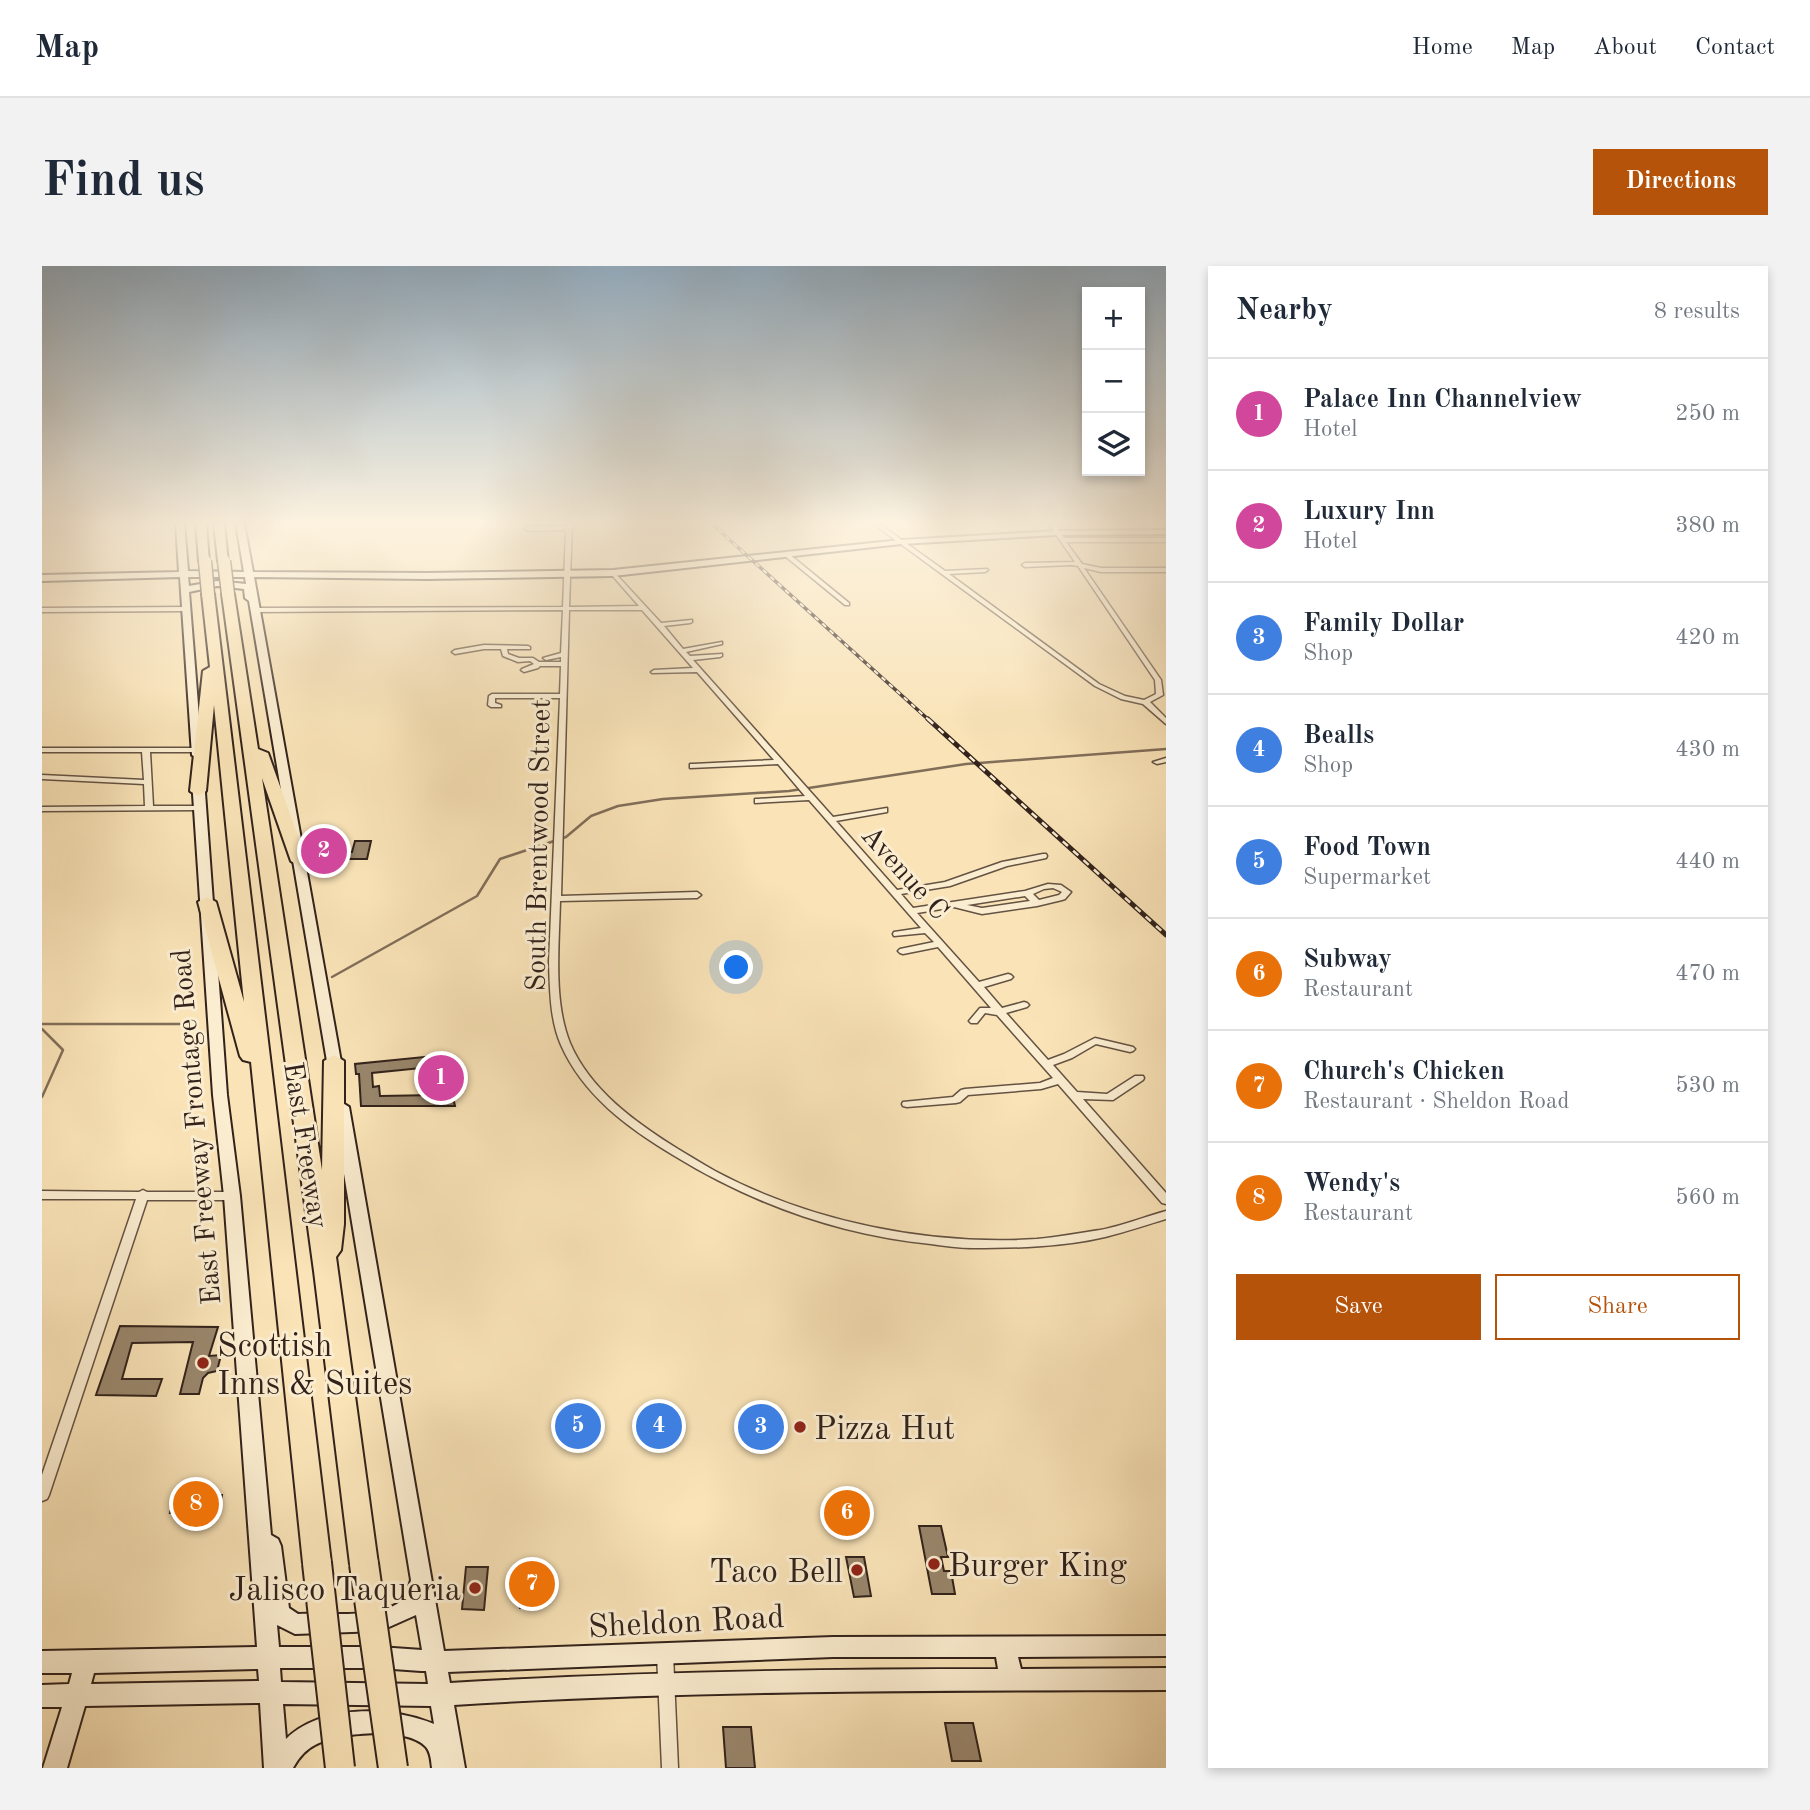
<!DOCTYPE html>
<html lang="en">
<head>
<meta charset="utf-8">
<style>
  body { margin:0; font-family:"Old Standard TT",serif; background:#f2f2f3; color:#1f2937 }
  .controls { position:absolute; right:21px; top:21px; display:grid; overflow:hidden; border-radius:0px; box-shadow:0 4px 10px #0003 }
  .controls button { width:63px; height:63px; display:grid; place-items:center; padding:0; border:0; border-bottom:2px solid #e0e1e3; background:#fff; color:#1f2937; font:35px sans-serif }
  .you { position:absolute; left:695px; top:702px; width:24px; height:24px; margin:-18px; border:5px solid #fff; border-radius:50%; background:#1a73e8; box-shadow:0 0 0 10px #1a73e833 }
  .badge { display:grid; place-items:center; width:46px; height:46px; border-radius:50%; background:#b45309; color:#fff; font-size:23px; font-weight:700 }
  .pin { position:absolute; translate:-50% -50%; border:4px solid #fff; box-shadow:0 2px 7px #0006 }
  .list { margin:0; padding:0; list-style:none }
  h2 { display:flex; justify-content:space-between; align-items:center; height:91px; margin:0; padding:0 28px; font-size:30px }
  h2 small { font-size:23px; font-weight:400; color:#747a83 }
  .list li { display:grid; grid-template-columns:46px 1fr auto; gap:21px; align-items:center; box-sizing:border-box; height:112px; padding:0 28px; border-top:2px solid #e0e1e3 }
  .list b { display:block; font-size:26px; white-space:nowrap }
  .list p { margin:0; font-size:23px; white-space:nowrap; color:#747a83 }
  .list em { font-size:23px; font-style:normal; color:#747a83 }
  .actions { display:flex; gap:14px; padding:21px 28px }
  .actions a { flex:1; padding:16px 0; border:2px solid #b45309; border-radius:0px; text-align:center; font-size:24px; color:#b45309 }
  .actions .main { background:#b45309; color:#fff }
  .icon { flex:none; width:38px; height:38px; fill:none; stroke:currentColor; stroke-width:2; stroke-linecap:round; stroke-linejoin:round }
  .map { position:relative; flex:none; width:1124px; height:1502px; overflow:hidden; border-radius:0px }
  header { display:flex; align-items:center; gap:42px; box-sizing:border-box; height:98px; padding:0 35px; background:#fff; border-bottom:2px solid #e0e1e3 }
  header strong { font-size:33px }
  nav { display:flex; gap:38px; margin-inline-start:auto; font-size:24px }
  .intro { display:flex; align-items:center; justify-content:space-between; box-sizing:border-box; height:168px; padding:0 42px }
  h1 { margin:0; font-size:49px }
  .button { padding:18px 32px; border-radius:0px; background:#b45309; color:#fff; font-size:24px; font-weight:700 }
  main { display:flex; gap:42px; padding:0 42px }
  aside { flex:1; background:#fff; border-radius:0px; box-shadow:0 4px 10px #0003 }
  .map>svg:first-child { display:block }
</style>
</head>
<body>
<header>
<strong>Map</strong>
<nav><a>Home</a><a>Map</a><a>About</a><a>Contact</a></nav>
</header>
<div class="intro"><h1>Find us</h1><a class="button">Directions</a></div>
<main>
<div class="map">
<svg width="1124" height="1502" viewBox="0 0 1124 1502">
  <rect width="100%" height="100%" fill="#f9e3b7"/>
  <filter id="stains"><feTurbulence type="fractalNoise" baseFrequency=".00286" numOctaves="4"/><feColorMatrix values="0 0 0 0 .2 0 0 0 0 .09 0 0 0 0 .02 0 0 0 .5 -.17"/></filter>
  <radialGradient id="worn" r=".72"><stop offset=".6" stop-color="#630" stop-opacity="0"/><stop offset="1" stop-color="#630" stop-opacity=".3"/></radialGradient>
  <g fill="none" stroke-linecap="round" stroke-linejoin="round">
    <path stroke="#816e59" stroke-width="2.5" d="M290,711L435,630L458,593L524,571L549,550L576,540L621,533L747,525L924,498L1124,483
      M0,758H149
      M0,763L21,784L0,831"/>
  </g>
  <path fill="#99866c" stroke="#32221b" stroke-width="2" fill-rule="evenodd" d="M287,574L285,582L290,586H310L313,575H329L325,593H274L279,576Z
    M402,789L413,840H319L317,808H314L313,798ZM389,801L395,829L338,830L337,820L331,821L330,807Z
    M78,1060L176,1061L167,1090L179,1089L175,1105L166,1107L161,1112L157,1128H138L151,1076L90,1077L80,1113H120L114,1130L54,1129Z
    M133,1229H180L176,1247H128Z
    M877,1260H899L906,1291H899L902,1305H909L913,1328H890Z
    M804,1291H822L829,1330L812,1331Z
    M480,1295H501L499,1342H478Z
    M424,1301H446L442,1344L420,1343Z
    M903,1457H931L939,1495H910Z
    M681,1461H709L713,1502H684Z"/>
  <g fill="none" stroke-linecap="round" stroke-linejoin="round">
    <defs>
      <path id="street" d="M524,257H530L527,341L597,340L569,308V306L571,305L619,357L650,354V356L648,357L622,360L641,383L680,376V378L644,386L648,390L680,388V390L678,391L651,394L791,551L845,542V546L794,555L855,624L903,616L960,596L1001,588H1004L1005,590L1004,592L965,600L908,620L859,628L871,642L983,625L1006,618L1019,619L1029,626L1023,633L1020,634L995,640L940,648L912,641L875,647L937,716L966,708L969,709L971,711L969,713L942,721L960,742L982,736L985,737L987,739L985,741L964,747L1006,794L1022,788L1053,772L1091,781L1093,783L1091,785L1088,786L1054,778L1030,792L1011,799L1035,826L1065,828L1093,810H1101L1102,812L1101,814L1071,834L1041,833L1124,927V938L1120,937L1016,818L999,823L926,829L918,836L914,837L865,841L861,840L860,838L861,836L911,831L919,824L923,823L998,817L1011,812L955,749L943,747L935,757H929L927,755L938,742H949L896,681L861,688L858,687L856,685L858,683L892,676L883,667L852,670L851,668L852,666L879,662L767,534L713,537V533H716L763,530L736,498L648,502V498H651L732,494L655,406L610,407L609,406L612,404L651,402L600,344H527L519,630L655,626L659,629L655,632L518,635C517,680 511,735 528,777C548,824 594,857 636,883C648,890 660,898 673,905C768,956 887,980 995,973C1016,971 1037,967 1058,964C1080,960 1102,951 1124,945V953C1104,959 1083,966 1063,971C1021,981 974,982 931,982C917,982 903,980 889,978C797,969 709,937 631,889C586,862 541,829 519,779C508,754 508,724 507,696L518,432H453V437L459,439V441H449L446,439L447,430L450,428H518L519,400H498L496,402L482,406L479,404L480,403L492,398L488,395L476,396L461,390L459,383H442L413,388L410,386L413,384L442,379L486,380L488,381V383H465L466,388L477,392H491L497,396H519V391L504,394L501,392L519,387L521,344L214,346L211,344L214,342L521,341L524,264L486,265L483,263L486,261L524,260ZM1011,622L1020,626L1017,629L997,634L991,628L1002,623ZM983,630L988,635L940,642L925,639Z
        M830,257H836L903,305L945,303L946,304L943,306L907,308L1057,418L1083,430L1102,434L1114,428L1113,414L1036,300L1029,299L983,301L980,299L983,297L1033,296L1006,257H1012L1022,272H1124V276H1024L1040,298L1059,302H1124V306H1059L1042,302L1119,414L1121,429L1108,436L1124,452V458L1101,438L1079,433L1053,420Z
        M743,288H747L807,337V339H803L743,290Z
        M0,342L144,341L147,343L144,345L0,346Z
        M0,482H158V486H108L111,540H157L161,542L157,544L0,545V541L103,540L102,518L0,513V509L102,514L100,486H0Z
        M1124,492V496L1115,498L1111,496Z
        M101,924L105,926H190L194,927L196,930L194,933L190,934H105L7,1229L5,1233L0,1235V1209L94,933H0V925L97,926Z
        M623,1381L628,1383L631,1388L636,1502H620L615,1388L618,1383Z"/>
      <path id="secondary" d="M134,257H142L146,305L202,306L194,257H202L211,306L384,307L571,304L859,274L1015,265L1124,264V268L1015,269L859,278L571,310L384,313L212,311L301,807L294,812L287,807L207,335L203,332L202,323L175,320L147,326L160,489L155,492L150,489L138,311L0,315V309L137,306ZM146,311H203L204,318L175,315L147,320Z
        M156,510L162,513L185,829L198,930L229,1269L236,1273L239,1280L247,1342L256,1348C283,1347 332,1352 355,1338C363,1333 367,1323 369,1314L291,841L299,836L307,841L402,1385L791,1371L1124,1370V1390L976,1391L979,1403L1124,1402V1424C887,1425 649,1424 412,1439L423,1502H390C389,1495 389,1487 384,1481C365,1460 297,1466 273,1479C263,1484 256,1493 251,1502H222L218,1437L43,1440L25,1502H1L20,1441H0V1419L27,1418L30,1407H0V1385L215,1381L182,930L171,829L150,513ZM374,1349L380,1384L337,1381H237L235,1359L253,1368L338,1365ZM791,1391H954L956,1403C774,1403 590,1406 408,1417L406,1406ZM238,1402H337L379,1405H384L386,1418L239,1416ZM216,1403L217,1415L49,1418L52,1407ZM241,1438L389,1440L392,1458C348,1440 280,1438 244,1473Z"/>
      <path id="highway" d="M154,257H164L167,297L157,295Z
        M172,257H182L186,297L176,295Z
        M166,324L172,328L289,1297L285,1306L275,1310L265,1306L261,1297L209,796L201,794L198,790L156,636L165,631L174,636L202,736L172,439L164,525L156,530L148,525L161,405L168,401L160,328Z
        M186,324L192,328L216,483L226,487L265,595L257,600L249,595L220,512L280,904L282,795L292,789L302,795V958L299,984L294,991L336,1298L332,1307L322,1311L312,1307L308,1298L272,1005L180,328Z"/>
    </defs>
    <use href="#street" stroke="#645242" stroke-width="3"/>
    <use href="#secondary" stroke="#32221b" stroke-width="4"/>
    <use href="#highway" stroke="#32221b" stroke-width="4"/>
    <use href="#street" fill="#fbedd0" fill-rule="evenodd"/>
    <use href="#secondary" fill="#fbedd0" fill-rule="evenodd"/>
    <use href="#highway" fill="#f9e3b7" fill-rule="evenodd"/>
    <defs>
      <path id="rail-far1" d="M669,257L888,455"/>
      <path id="rail" d="M886,453L1124,669"/>
    </defs>
    <use href="#rail-far1" stroke="#32221b" stroke-width="3.5"/>
    <use href="#rail" stroke="#32221b" stroke-width="5"/>
    <use href="#rail-far1" stroke="#fbedd0" stroke-width="2" stroke-dasharray="5" stroke-linecap="butt"/>
    <use href="#rail" stroke="#fbedd0" stroke-width="2.5" stroke-dasharray="7" stroke-linecap="butt"/>
    <defs>
      <path id="highway-bridge-far1" d="M163,295L166,328
        M182,295L186,328"/>
      <path id="highway-bridge" d="M275,1297L298,1502
        M322,1298L351,1502"/>
    </defs>
    <use href="#highway-bridge-far1" stroke="#32221b" stroke-width="15" stroke-linecap="butt"/>
    <use href="#highway-bridge" stroke="#32221b" stroke-width="32" stroke-linecap="butt"/>
    <use href="#highway-bridge-far1" stroke="#f9e3b7" stroke-width="12"/>
    <use href="#highway-bridge" stroke="#f9e3b7" stroke-width="28"/>
  </g>
  <linearGradient id="sky" x2="0" y2="1"><stop stop-color="#93acbf"/><stop offset="0.55" stop-color="#fcf2df"/><stop offset="1" stop-color="#fcf2df" stop-opacity="0"/></linearGradient>
  <rect width="1124" height="467" fill="url(#sky)"/>
  <g fill="#8f2418" stroke="#fbedd0" stroke-width="2.5">
    <circle cx="161" cy="1097" r="7"/>
    <circle cx="758" cy="1161" r="7"/>
    <circle cx="892" cy="1298" r="7"/>
    <circle cx="815" cy="1304" r="7"/>
    <circle cx="433" cy="1322" r="7"/>
  </g>
  <g text-anchor="middle" stroke-width="6" stroke-linejoin="round" paint-order="stroke">
    <g font-size="28" fill="#32221b" stroke="#fbedd0">
      <text transform="translate(495 579) rotate(-89)" y="10">South Brentwood Street</text>
      <text transform="translate(864 606) rotate(48)" y="10">Avenue C</text>
      <text transform="translate(153 861) rotate(-95)" y="10">East Freeway Frontage Road</text>
      <text transform="translate(265 879) rotate(81)" y="10">East Freeway</text>
    </g>
    <g font-size="33" fill="#32221b" stroke="#fbedd0" text-anchor="start">
      <text x="175" y="1090">Scottish<tspan x="175" dy="38">Inns &amp; Suites</tspan></text>
      <text x="772" y="1173">Pizza Hut</text>
      <text x="906" y="1310">Burger King</text>
      <text x="801" y="1316" text-anchor="end">Taco Bell</text>
      <text x="419" y="1334" text-anchor="end">Jalisco Taqueria</text>
    </g>
    <g font-size="33" fill="#32221b" stroke="#fbedd0">
      <text transform="translate(644 1354) rotate(-3)" y="12">Sheldon Road</text>
    </g>
  </g>
  <rect width="100%" height="100%" filter="url(#stains)"/>
  <rect width="100%" height="100%" fill="url(#worn)"/>
</svg>
<div class="controls">
<button>+</button>
<button>−</button>
<button><svg class="icon" aria-label="layers" viewBox="0 0 24 24"><path d="M12 4l9 5-9 5-9-5zM3 14l9 5 9-5"/></svg></button>
</div>
<div class="you"></div>
<div class="pin badge" style="left:399px;top:812px;background:#d1479c">1</div>
<div class="pin badge" style="left:282px;top:585px;background:#d1479c">2</div>
<div class="pin badge" style="left:719px;top:1161px;background:#3f7fe0">3</div>
<div class="pin badge" style="left:617px;top:1160px;background:#3f7fe0">4</div>
<div class="pin badge" style="left:536px;top:1160px;background:#3f7fe0">5</div>
<div class="pin badge" style="left:805px;top:1247px;background:#e8710a">6</div>
<div class="pin badge" style="left:490px;top:1318px;background:#e8710a">7</div>
<div class="pin badge" style="left:154px;top:1238px;background:#e8710a">8</div>
</div>
<aside>
<h2>Nearby<small>8 results</small></h2>
<ul class="list">
<li><span class="badge" style="background:#d1479c">1</span><div><b>Palace Inn Channelview</b><p>Hotel</p></div><em>250 m</em></li>
<li><span class="badge" style="background:#d1479c">2</span><div><b>Luxury Inn</b><p>Hotel</p></div><em>380 m</em></li>
<li><span class="badge" style="background:#3f7fe0">3</span><div><b>Family Dollar</b><p>Shop</p></div><em>420 m</em></li>
<li><span class="badge" style="background:#3f7fe0">4</span><div><b>Bealls</b><p>Shop</p></div><em>430 m</em></li>
<li><span class="badge" style="background:#3f7fe0">5</span><div><b>Food Town</b><p>Supermarket</p></div><em>440 m</em></li>
<li><span class="badge" style="background:#e8710a">6</span><div><b>Subway</b><p>Restaurant</p></div><em>470 m</em></li>
<li><span class="badge" style="background:#e8710a">7</span><div><b>Church's Chicken</b><p>Restaurant · Sheldon Road</p></div><em>530 m</em></li>
<li><span class="badge" style="background:#e8710a">8</span><div><b>Wendy's</b><p>Restaurant</p></div><em>560 m</em></li>
</ul>
<div class="actions"><a class="main">Save</a><a>Share</a></div>
</aside>
</main>
</body>
</html>
